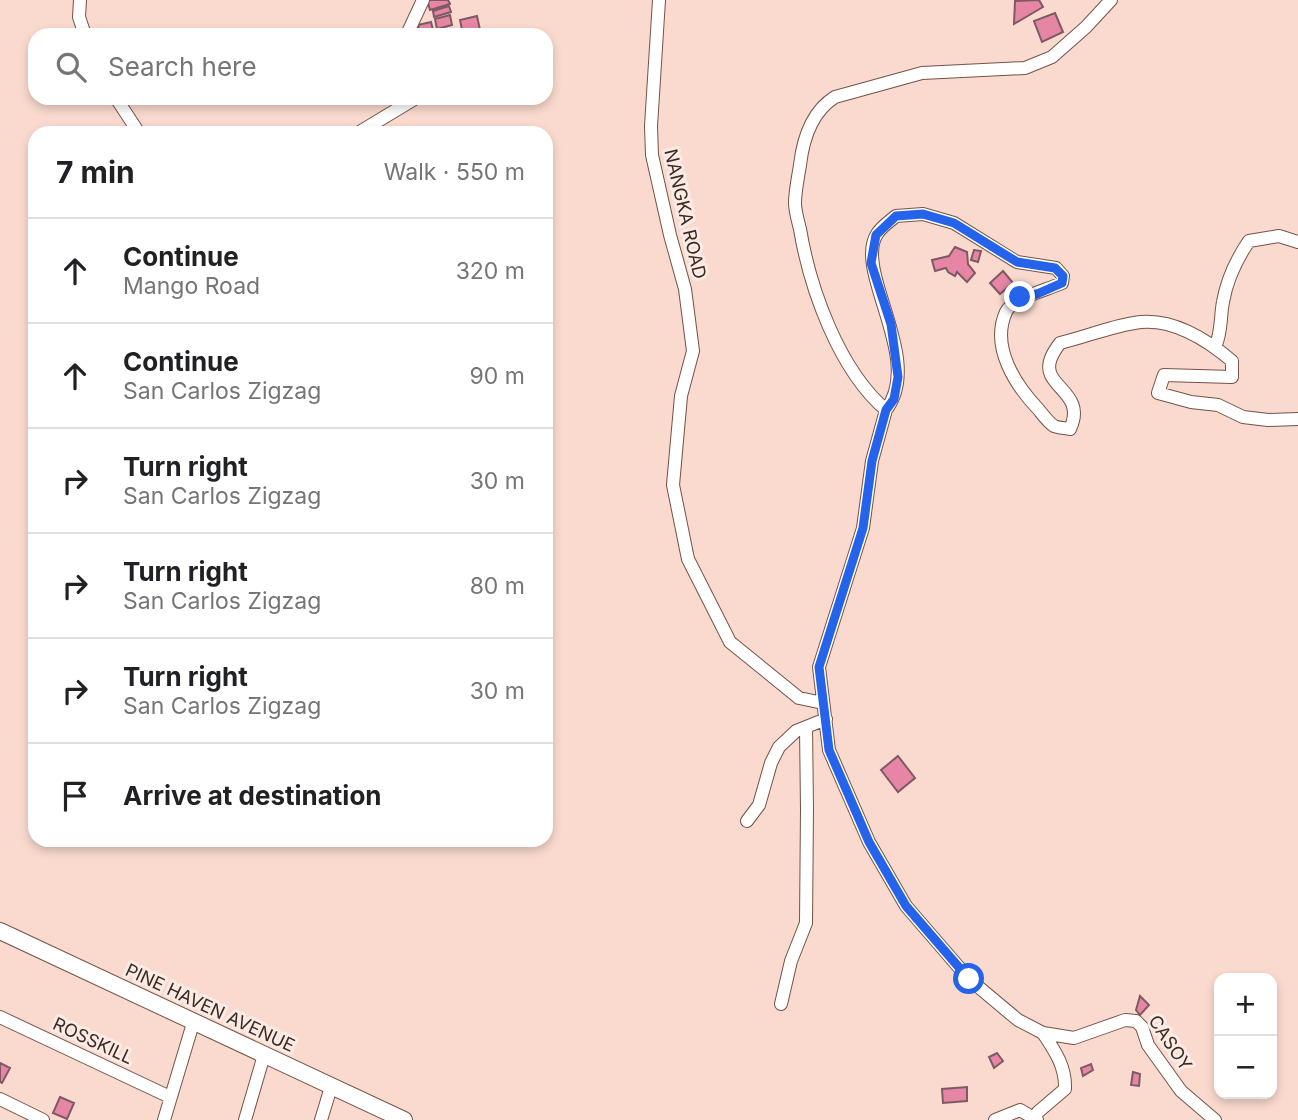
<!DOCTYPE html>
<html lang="en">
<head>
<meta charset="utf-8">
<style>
  body { margin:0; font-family:Inter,sans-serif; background:#f2f2f2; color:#202124 }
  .controls { position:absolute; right:21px; bottom:21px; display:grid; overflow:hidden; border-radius:14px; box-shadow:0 4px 10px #0003 }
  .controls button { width:63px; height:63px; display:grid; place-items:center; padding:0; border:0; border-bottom:2px solid #e0e0e0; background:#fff; color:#202124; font:35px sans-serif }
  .stop { position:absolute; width:21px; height:21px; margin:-16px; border:5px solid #2563eb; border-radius:50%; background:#fff }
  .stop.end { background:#2563eb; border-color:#fff; box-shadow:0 2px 7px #0008 }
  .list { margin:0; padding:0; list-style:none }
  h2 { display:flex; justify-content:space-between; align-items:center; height:91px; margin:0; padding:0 28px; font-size:30px }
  h2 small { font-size:23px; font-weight:400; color:#757577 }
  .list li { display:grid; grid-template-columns:46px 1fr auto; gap:21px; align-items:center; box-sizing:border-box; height:105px; padding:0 28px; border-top:2px solid #e0e0e0 }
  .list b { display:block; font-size:26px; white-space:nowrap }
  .list p { margin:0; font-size:23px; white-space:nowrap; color:#757577 }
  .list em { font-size:23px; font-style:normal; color:#757577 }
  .icon { flex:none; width:38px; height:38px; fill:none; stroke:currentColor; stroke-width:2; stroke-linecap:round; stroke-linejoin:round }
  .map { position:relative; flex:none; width:1298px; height:1120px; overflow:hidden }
  .search { position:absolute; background:#fff; box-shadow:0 4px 10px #0003; left:28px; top:28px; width:525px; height:77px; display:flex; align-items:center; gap:18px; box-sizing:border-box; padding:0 24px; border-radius:21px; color:#757577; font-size:26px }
  .panel { position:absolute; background:#fff; box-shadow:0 4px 10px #0003; left:28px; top:126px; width:525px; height:721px; border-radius:21px }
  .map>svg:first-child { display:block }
</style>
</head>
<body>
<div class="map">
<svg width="1298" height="1120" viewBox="0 0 1298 1120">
  <rect width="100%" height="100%" fill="#fadace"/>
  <path fill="#e785a5" stroke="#7d5a64" stroke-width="2" d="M427,0H448L450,4L430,10Z
    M1039,0L1043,7L1014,24L1015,1Z
    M449,6L451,12L434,17L433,11Z
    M1055,13L1063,32L1042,42L1034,21Z
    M450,15L452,25L437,29L435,19Z
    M477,16L480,30L463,34L460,20Z
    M431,22L434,34L420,35L418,25Z
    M955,247L967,252L968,264L975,273L967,282L957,272L955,276L948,272L946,268L935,271L932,260L949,256Z
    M974,250L981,251L978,262L971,260Z
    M1003,271L1013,283L1000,294L990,283Z
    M898,756L915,778L898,792L881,770Z
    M1140,996L1149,1005L1140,1015L1136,1010Z
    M997,1053L1003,1061L994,1068L989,1057Z
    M0,1063L10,1068L2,1083L0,1082Z
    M1091,1064L1093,1070L1083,1076L1081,1068Z
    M1133,1072L1140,1074L1139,1086L1131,1085Z
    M967,1087V1101L943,1103L942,1089Z
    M60,1097L74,1103L67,1119L53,1113Z"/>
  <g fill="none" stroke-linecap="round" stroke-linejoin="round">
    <defs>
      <path id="street" d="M80,0L79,17L85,35
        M659,0L651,126L652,155L670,235L685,289L693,351L681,396L673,485L688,559L730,642L799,698L823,703
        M1111,0L1086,27L1052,57L1025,68L922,73L835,97C811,112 803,139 800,165C798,178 795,191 795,203C795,211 798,221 800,229C810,289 839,370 886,410C925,359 853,271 877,234C881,227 890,221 896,216L923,214L954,223L1017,262L1056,268L1063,276L1062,283C1047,290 1012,298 1006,312C990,347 1016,386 1039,410C1043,415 1049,423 1054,426C1058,428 1066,428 1070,429C1088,391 1039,387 1051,358C1053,353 1057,347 1060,343C1085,337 1109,327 1134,323C1171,316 1206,339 1232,361V377L1164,375L1158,393L1191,402L1218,405L1243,417L1268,420L1298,419
        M410,35L409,30L423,0
        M116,98L139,133
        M358,133L416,98
        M1215,347C1222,333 1220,317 1223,302C1227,279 1236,260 1249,241L1279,236L1298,242
        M886,410L872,461L863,528L819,667L829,750L869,842L906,906L969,979L1018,1020L1043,1033L1074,1038L1125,1020L1136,1021L1142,1027L1148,1045L1181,1091L1215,1120
        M747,821L759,805L771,763L779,747L796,731L826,719
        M781,1004L791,961L806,923L807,809L806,727
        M0,1017L170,1097
        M0,1099L43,1120
        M1035,1117L1038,1112L1065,1089C1066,1067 1055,1051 1043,1033
        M164,1120L194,1020
        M245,1120L264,1055
        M321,1120L331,1087
        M995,1120L1020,1110L1037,1120"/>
      <path id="secondary" d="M0,931L404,1120"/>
    </defs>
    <use href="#street" stroke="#745347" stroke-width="14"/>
    <use href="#secondary" stroke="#745347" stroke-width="18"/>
    <use href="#street" stroke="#fff" stroke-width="12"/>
    <use href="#secondary" stroke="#fff" stroke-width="16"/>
  </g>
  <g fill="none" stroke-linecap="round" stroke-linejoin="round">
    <path stroke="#2563eb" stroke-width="9" d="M969,979L906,906L869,842L829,750L819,667L863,528L872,461L886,410L894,399L898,377L891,324L871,263L876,235L896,216L923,214L954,223L1017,262L1055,268L1063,276L1062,283L1037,294L1020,297"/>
  </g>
  <g text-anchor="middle" stroke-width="6" stroke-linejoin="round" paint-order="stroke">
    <g font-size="18" fill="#392b25" stroke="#fcebe5">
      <text transform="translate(685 214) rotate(77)" y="6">NANGKA ROAD</text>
      <text transform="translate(210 1008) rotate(25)" y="6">PINE HAVEN AVENUE</text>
      <text transform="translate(93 1041) rotate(25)" y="6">ROSSKILL</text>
      <text transform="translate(1170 1043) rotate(56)" y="6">CASOY</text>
    </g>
  </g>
</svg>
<div class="controls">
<button>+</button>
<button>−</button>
</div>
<div class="stop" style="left:969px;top:979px"></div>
<div class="stop end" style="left:1020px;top:297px"></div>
<div class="search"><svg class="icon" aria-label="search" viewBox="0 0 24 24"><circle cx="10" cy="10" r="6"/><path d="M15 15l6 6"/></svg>Search here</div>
<section class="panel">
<h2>7 min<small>Walk · 550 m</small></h2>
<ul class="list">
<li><svg class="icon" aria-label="ahead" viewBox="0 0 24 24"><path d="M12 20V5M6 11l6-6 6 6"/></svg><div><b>Continue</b><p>Mango Road</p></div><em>320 m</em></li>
<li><svg class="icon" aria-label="ahead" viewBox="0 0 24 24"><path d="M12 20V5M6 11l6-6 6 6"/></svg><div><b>Continue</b><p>San Carlos Zigzag</p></div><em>90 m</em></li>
<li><svg class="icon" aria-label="right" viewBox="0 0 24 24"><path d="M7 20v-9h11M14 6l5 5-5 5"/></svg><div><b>Turn right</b><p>San Carlos Zigzag</p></div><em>30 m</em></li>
<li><svg class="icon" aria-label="right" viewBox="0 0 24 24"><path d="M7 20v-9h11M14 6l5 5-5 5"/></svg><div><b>Turn right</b><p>San Carlos Zigzag</p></div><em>80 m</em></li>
<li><svg class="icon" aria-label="right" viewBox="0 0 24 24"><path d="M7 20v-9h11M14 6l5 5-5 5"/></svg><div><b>Turn right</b><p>San Carlos Zigzag</p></div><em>30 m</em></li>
<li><svg class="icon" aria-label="arrive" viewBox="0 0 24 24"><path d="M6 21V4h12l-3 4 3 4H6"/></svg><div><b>Arrive at destination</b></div></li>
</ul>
</section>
</div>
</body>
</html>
